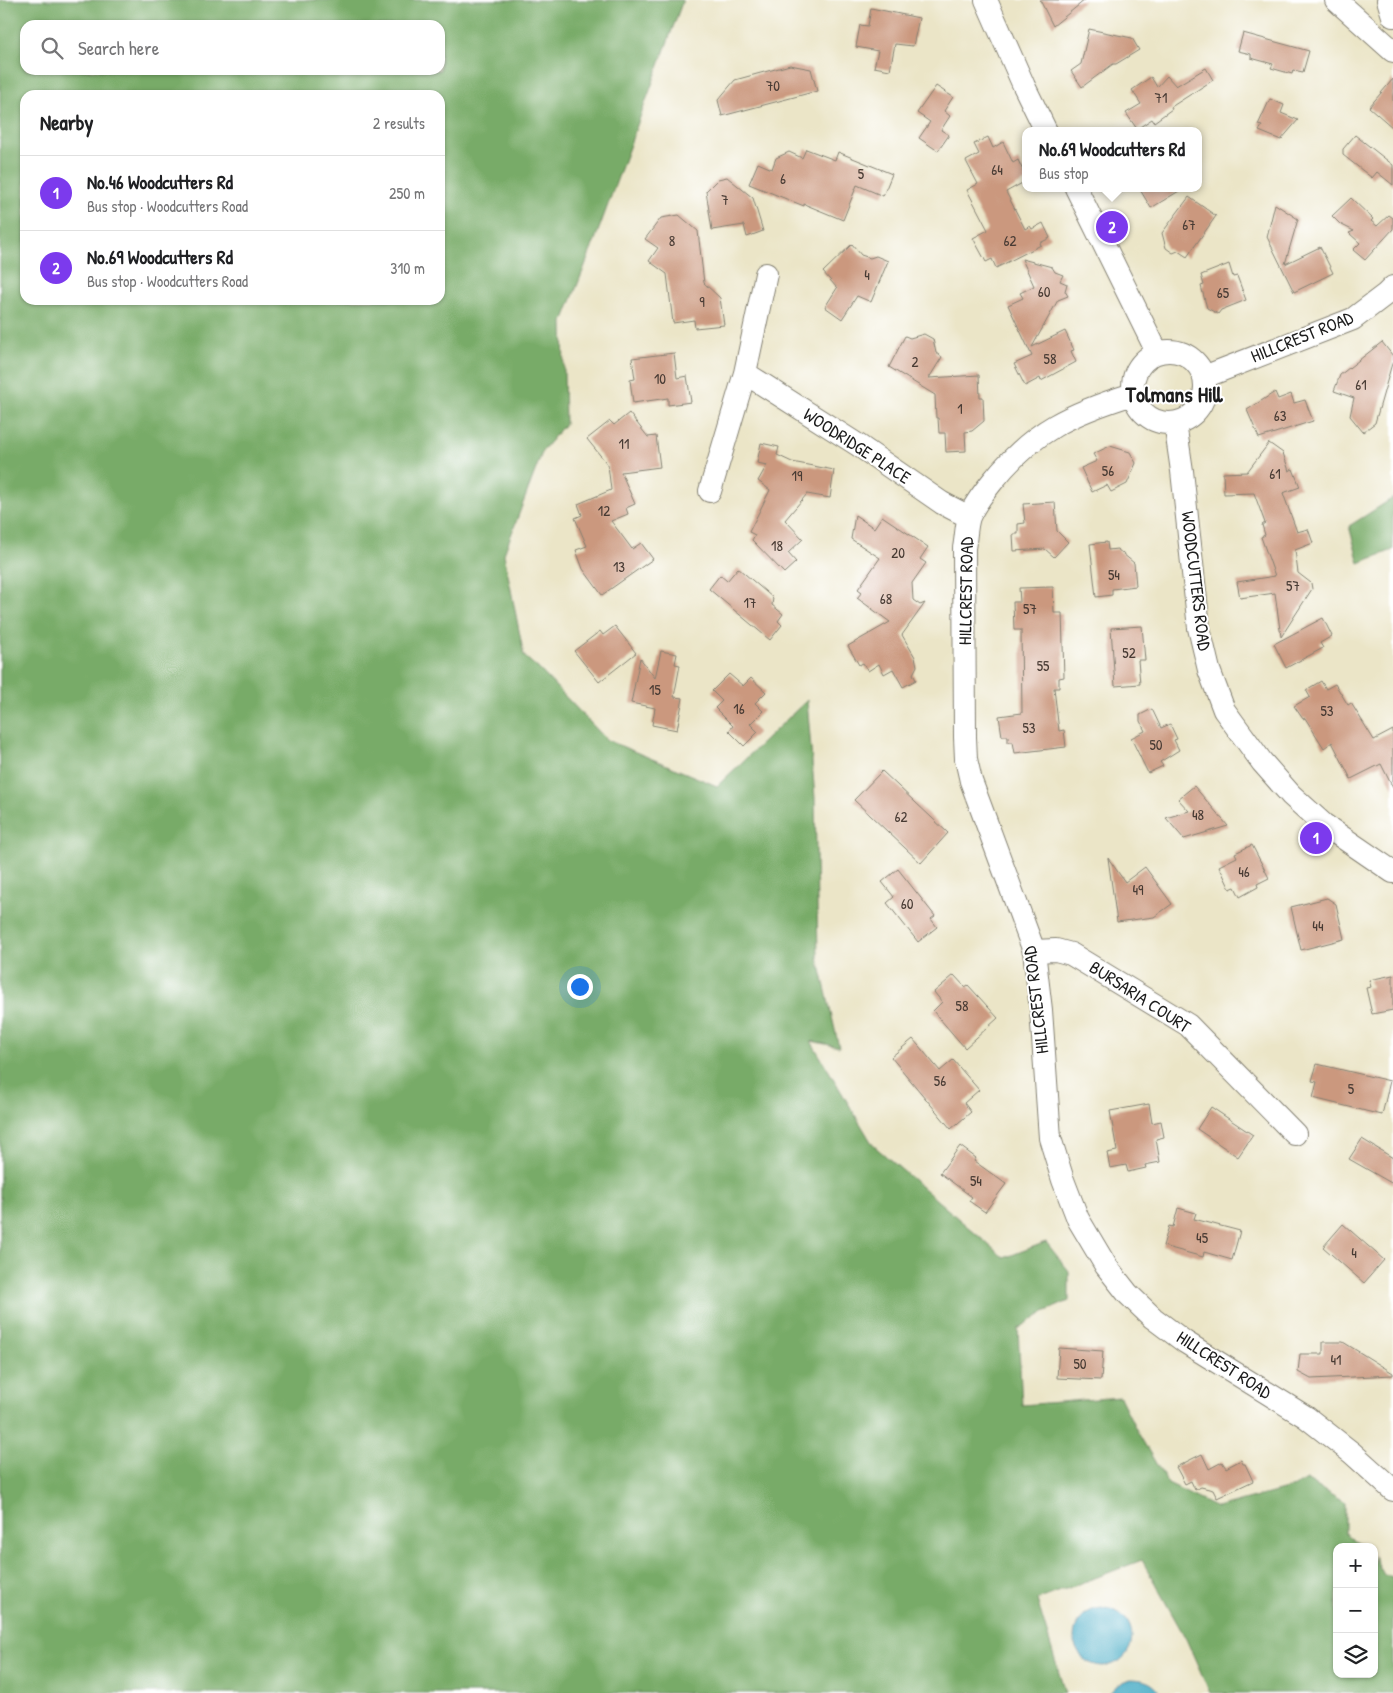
<!DOCTYPE html>
<html lang="en">
<head>
<meta charset="utf-8">
<style>
  body { margin:0; font-family:"Patrick Hand",sans-serif; background:#f2f2f2; color:#202124 }
  .controls { position:absolute; right:15px; bottom:15px; display:grid; overflow:hidden; border-radius:10px; box-shadow:0 1px 4px #0004 }
  .controls button { width:45px; height:45px; display:grid; place-items:center; padding:0; border:0; border-bottom:1px solid #e0e0e0; background:#fff; color:#202124; font:25px sans-serif }
  .you { position:absolute; left:579px; top:986px; width:18px; height:18px; margin:-12px; border:4px solid #fff; border-radius:50%; background:#1a73e8; box-shadow:0 0 0 8px #1a73e833 }
  .badge { display:grid; place-items:center; width:32px; height:32px; border-radius:50%; background:#7c3aed; color:#fff; font-size:16px; font-weight:700 }
  .pin { position:absolute; translate:-50% -50%; border:2px solid #fff; box-shadow:0 1px 5px #0006 }
  .popup { position:absolute; left:1022px; top:127px; width:180px; height:65px; box-sizing:border-box; display:grid; place-content:center; border-radius:10px; background:#fff; filter:drop-shadow(0 1px 4px #0005); font-size:16px; white-space:nowrap; color:#757577 }
  .popup b { font-size:19px; color:#202124 }
  .popup::after { content:''; position:absolute; left:50%; top:100%; margin-left:-10px; border:10px solid transparent; border-top-color:#fff }
  .list { margin:0; padding:0; list-style:none }
  h2 { display:flex; justify-content:space-between; align-items:center; height:65px; margin:0; padding:0 20px; font-size:21px }
  h2 small { font-size:16px; font-weight:400; color:#757577 }
  .list li { display:grid; grid-template-columns:32px 1fr auto; gap:15px; align-items:center; box-sizing:border-box; height:75px; padding:0 20px; border-top:1px solid #e0e0e0 }
  .list b { display:block; font-size:19px; white-space:nowrap }
  .list p { margin:0; font-size:16px; white-space:nowrap; color:#757577 }
  .list em { font-size:16px; font-style:normal; color:#757577 }
  .icon { flex:none; width:28px; height:28px; fill:none; stroke:currentColor; stroke-width:2; stroke-linecap:round; stroke-linejoin:round }
  .map { position:relative; flex:none; width:1393px; height:1693px; overflow:hidden }
  .search { position:absolute; background:#fff; box-shadow:0 1px 4px #0004; left:20px; top:20px; width:425px; height:55px; display:flex; align-items:center; gap:12px; box-sizing:border-box; padding:0 18px; border-radius:15px; color:#757577; font-size:19px }
  .panel { position:absolute; background:#fff; box-shadow:0 1px 4px #0004; left:20px; top:90px; width:425px; height:215px; border-radius:15px }
  .map>svg:first-child { display:block }
</style>
</head>
<body>
<div class="map">
<svg width="1393" height="1693" viewBox="0 0 1393 1693">
  <rect width="100%" height="100%" fill="#fff"/>
  <filter id="ink" filterUnits="userSpaceOnUse"><feTurbulence type="fractalNoise" baseFrequency=".02" numOctaves="2"/><feDisplacementMap in="SourceGraphic" scale="10" xChannelSelector="R" yChannelSelector="G"/><feConvolveMatrix kernelMatrix="1 2 1 2 8 2 1 2 1" color-interpolation-filters="sRGB"/></filter>
  <filter id="wash" filterUnits="userSpaceOnUse"><feTurbulence type="fractalNoise" baseFrequency=".0096" numOctaves="4" result="noise"/><feDisplacementMap in="SourceGraphic" scale="20" xChannelSelector="R" yChannelSelector="G"/><feGaussianBlur stdDeviation="1.12" result="paint"/><feColorMatrix in="noise" values="0 0 0 0 0 0 0 0 0 0 0 0 0 0 0 0 0 1.4 0 .05"/><feComposite in="paint" operator="in"/></filter>
  <g filter="url(#wash)">
    <rect width="100%" height="100%" fill="#ebe5c7"/>
    <path fill="#78ab68" stroke="#4a6442" fill-rule="evenodd" d="M0,0H683L595,240L563,322L565,424L543,450L504,554L524,656L540,670L607,740L717,786L807,700L815,798L818,957L839,1047L811,1041L873,1145L1004,1258L1046,1242L1069,1271V1301L1042,1313L1018,1329L1022,1405L1120,1397L1137,1431L1168,1484L1217,1508L1294,1487L1306,1480L1345,1503V1533L1365,1547H1337V1674H1374V1556L1384,1575L1393,1577V1693H1210L1186,1639L1142,1560L1037,1600L1065,1693H0ZM25,25H440V70H25ZM25,95H440V300H25Z
      M1393,498V550L1359,563L1349,526Z"/>
    <path fill="#44aac4" stroke="#306370" d="M1074 1637a29 29 0 1 1 58 0a29 29 0 1 1-58 0Z
      M1131,1679C1143,1679 1154,1682 1160,1693H1110C1116,1685 1122,1681 1131,1679Z"/>
    <g id="blocks">
      <path fill="#cb987e" d="M1040,0H1085L1053,26Z
        M871,8L919,18L913,46L895,44L890,70L874,67L878,51L856,47L860,25L868,26Z
        M1089,29L1132,38L1139,50L1116,64H1113L1082,87L1071,71L1081,64Z
        M1243,33L1309,51L1303,72L1293,70L1292,74L1271,68L1273,64L1251,58V54L1238,51Z
        M790,65L811,69L817,91L722,116L718,100L735,80Z
        M1206,68L1213,80L1171,107L1172,109L1154,122L1152,119L1137,129L1126,113L1141,104L1132,90L1151,77L1157,87L1167,76L1176,86Z
        M1393,79V128L1369,107Z
        M936,86L953,97L944,111L950,116L941,130L949,135L938,151L919,138L930,122L917,113Z
        M1270,99L1284,105L1281,113L1298,120L1281,140L1259,131L1262,126L1258,125Z
        M1355,135L1393,165V185L1377,172L1372,178L1343,155V149Z
        M988,137L993,148L1003,142L1013,163L1018,160L1026,177V181L1006,192L1025,229L1030,226L1032,229L1043,223L1050,238L1040,243L1041,245L996,268L992,259L986,262L973,238L988,230L967,190L978,184L966,161L979,154L974,144Z
        M806,149L835,160L838,152L892,174L883,196L857,185L843,220L804,204V206L749,184L758,163L772,169L776,158L789,152L802,158Z
        M727,177L753,198L763,231L747,237L744,225L712,230L706,191L718,179Z
        M1139,188H1184L1151,208Z
        M1189,197L1216,216L1187,257L1178,251L1173,253L1166,248L1162,233Z
        M1351,198L1373,219L1371,221L1377,226L1389,215L1393,218V229L1365,260L1353,250L1360,243L1349,233L1354,231L1340,224L1332,216Z
        M1275,204L1298,219L1285,264L1320,247L1333,273L1294,292L1267,237Z
        M679,215L698,231L704,283L720,298L724,325L695,328L694,320L673,323L667,274L649,261L658,248L645,239L661,218Z
        M852,244L861,255L870,258L876,256L888,261L871,302L857,296L842,319L825,307L837,288L823,272Z
        M1022,259L1052,267L1055,272L1063,275L1060,281L1067,284L1065,291L1068,296L1058,300L1032,347L1065,331L1074,350L1071,351L1076,362L1041,381L1040,378L1025,386L1014,364L1032,356L1008,305L1023,298L1020,293L1034,286Z
        M1229,264L1233,277L1237,276L1246,300L1221,310L1218,314L1207,308L1201,286L1204,285L1201,275Z
        M924,334L933,339L936,353L942,357L929,378L979,375L980,397H983L984,421L972,431L965,432L966,451L946,452L945,433H939L938,418H936L935,395L889,367L905,336L910,338Z
        M1382,342L1393,356V360L1375,423L1363,432L1350,416L1354,398L1334,391L1340,375Z
        M674,353L677,378L687,376L691,402L668,405V398L633,403L630,380L635,379L632,358Z
        M1275,392L1278,399L1291,394L1294,403L1305,400L1313,421L1259,438L1247,410Z
        M629,413L648,437L656,436L660,467L621,472L635,504L626,508L628,514L611,521L632,549L641,543L653,559L602,595L583,569L576,550L587,546L575,518L582,515L578,504L611,490L608,465L587,439L610,421L614,425Z
        M761,443L779,447L777,455L792,462L834,470L830,498L807,494L785,520L803,539L788,553L796,562L784,573L752,540L755,535L749,532L770,490L758,481L767,465L757,463Z
        M1269,443L1283,453L1289,471L1293,469L1300,487L1283,493L1297,532L1308,529L1313,543L1295,550L1298,573L1311,583L1312,589L1281,637L1275,593L1240,598L1237,582L1275,576L1261,537L1265,535L1262,525L1265,523L1254,493L1224,494L1223,473L1247,472Z
        M1110,446L1130,452L1136,463L1127,484L1111,492L1107,485L1092,492L1081,468L1097,461L1093,454Z
        M1055,502L1057,531L1068,542L1054,557L1045,549L1014,551L1013,534H1018V524L1025,523L1023,504Z
        M855,515L874,528L882,516L928,547L920,559L926,563L912,583L913,600L920,605L925,603L902,635L915,657L917,666L913,674L916,680L903,687L893,669L884,674L879,664L868,671L863,663L859,665L848,646L890,622L857,598L862,592L858,589L880,558L851,539Z
        M1107,542L1108,550L1117,549L1134,563L1136,586L1112,589V595L1096,597L1090,544Z
        M738,568L773,598L772,605L783,614L778,621L782,625L770,640L709,589L720,575L727,581Z
        M1053,587L1054,613H1062L1064,677L1059,678V688H1054L1059,731L1064,730L1066,747L1015,753L1013,742H1008V736H1002L999,716L1022,713L1021,630H1014L1013,602H1020L1019,588Z
        M1323,618L1332,636L1320,643L1323,648L1286,668L1274,644Z
        M615,626L636,653L599,682L574,651L600,631L603,635Z
        M1142,626L1145,660H1138L1140,684L1115,686L1111,628Z
        M661,651L677,654L675,664L680,665L674,697L683,698L677,730L652,725L655,708L631,703L640,658L655,678Z
        M729,674L743,686L751,678L766,692L755,703L763,711L750,724L758,732L744,746L729,731L733,726L715,708L722,701L712,691Z
        M1321,681L1326,689L1335,684L1348,705L1351,703L1374,740L1393,730V788L1381,764L1351,779L1332,742L1324,748L1305,718L1303,719L1294,706L1310,697L1306,690Z
        M1152,709L1161,728L1170,724L1177,739L1174,740L1179,750L1160,762L1163,766L1148,773L1131,738L1145,731L1140,721V715Z
        M882,771L948,833L921,863L854,800Z
        M1194,786L1228,826L1184,839L1166,818L1189,811L1178,799Z
        M1252,845L1269,878L1257,884L1258,887L1240,897L1235,887L1230,889L1219,866L1237,857L1235,853Z
        M1108,858L1125,882L1145,867L1172,904L1154,917L1117,922Z
        M898,869L935,916L931,919L937,927L918,942L887,903L894,897L882,882Z
        M1327,898L1336,904L1344,939L1301,950L1291,907Z
        M954,975L965,987L968,985L998,1018L965,1048L933,1011L942,1002L934,992Z
        M1393,975V1010L1372,1014L1366,988L1371,987L1369,980Z
        M913,1039L940,1071L953,1060L979,1090L964,1103L971,1112L951,1129L891,1057Z
        M1317,1064L1390,1081L1382,1115L1313,1098L1317,1082L1312,1081Z
        M1149,1104L1152,1123L1161,1121L1164,1137L1156,1139L1160,1162L1145,1165L1146,1168L1128,1172L1126,1165L1110,1168L1107,1153L1117,1151L1110,1111Z
        M1211,1107L1253,1135L1238,1157L1197,1129Z
        M1362,1139L1393,1158V1184L1349,1159Z
        M960,1146L976,1158L974,1161L1006,1184L985,1212L969,1201L972,1197L940,1173Z
        M1178,1208L1196,1213L1194,1219L1240,1231L1232,1260L1204,1252L1203,1257L1163,1246L1169,1226L1173,1227Z
        M1343,1224L1384,1260L1364,1283L1323,1247Z
        M1323,1342H1343L1393,1373V1375L1311,1379L1298,1372L1300,1354H1323Z
        M1059,1348L1103,1351L1101,1380L1057,1378Z
        M1202,1454L1209,1469L1222,1462L1226,1468L1241,1460L1243,1464H1245L1253,1481L1217,1498L1213,1490L1201,1487L1195,1490L1191,1481L1185,1484L1176,1467Z"/>
    </g>
  </g>
  <g filter="url(#ink)">
    <use href="#blocks" fill-opacity="0" stroke="#848072" stroke-width="1"/>
    <g fill="none" stroke-linecap="round" stroke-linejoin="round">
      <defs>
        <path id="minor" d="M986,0L1024,86L1046,131
          M1336,0L1393,51
          M1388,0L1393,16
          M1076,188L1157,352
          M1133 387a36 36 0 1 1 72 0a36 36 0 1 1-72 0Z
          M745,373L858,445L942,503L969,517
          M1204,377L1353,319L1386,294L1393,287
          M1133,394C1072,413 1033,430 992,482C984,492 974,505 969,517C966,526 966,538 964,548L965,737L966,759L971,781L1034,951L1041,1010L1050,1138L1063,1180L1078,1219L1106,1266L1128,1294L1153,1318L1185,1342L1306,1417L1352,1453L1393,1490
          M1175,423L1182,471L1199,628L1209,670L1224,710L1262,762L1291,795L1323,824L1393,872
          M710,491L745,373L766,274
          M1034,951L1056,950L1071,954L1188,1025L1295,1134"/>
      </defs>
      <use href="#minor" stroke="#848072" stroke-width="24"/>
      <use href="#minor" stroke="#fff" stroke-width="22"/>
    </g>
  </g>
  <g text-anchor="middle" stroke-width="4" stroke-linejoin="round" paint-order="stroke">
    <g font-size="15" fill="#483b34">
      <text x="773" y="91">70</text>
      <text x="1161" y="103">71</text>
      <text x="997" y="175">64</text>
      <text x="861" y="179">5</text>
      <text x="783" y="184">6</text>
      <text x="725" y="205">7</text>
      <text x="1189" y="230">67</text>
      <text x="672" y="246">8</text>
      <text x="1010" y="246">62</text>
      <text x="867" y="280">4</text>
      <text x="1044" y="297">60</text>
      <text x="1223" y="298">65</text>
      <text x="702" y="307">9</text>
      <text x="1050" y="364">58</text>
      <text x="915" y="367">2</text>
      <text x="660" y="384">10</text>
      <text x="1361" y="390">61</text>
      <text x="960" y="414">1</text>
      <text x="1280" y="421">63</text>
      <text x="624" y="449">11</text>
      <text x="1108" y="476">56</text>
      <text x="1275" y="479">61</text>
      <text x="797" y="481">19</text>
      <text x="604" y="516">12</text>
      <text x="777" y="551">18</text>
      <text x="898" y="558">20</text>
      <text x="619" y="572">13</text>
      <text x="1114" y="580">54</text>
      <text x="1293" y="591">57</text>
      <text x="886" y="604">68</text>
      <text x="750" y="608">17</text>
      <text x="1030" y="614">57</text>
      <text x="1129" y="658">52</text>
      <text x="1043" y="671">55</text>
      <text x="655" y="695">15</text>
      <text x="739" y="714">16</text>
      <text x="1327" y="716">53</text>
      <text x="1029" y="733">53</text>
      <text x="1156" y="750">50</text>
      <text x="1198" y="820">48</text>
      <text x="901" y="822">62</text>
      <text x="1244" y="877">46</text>
      <text x="1138" y="895">49</text>
      <text x="907" y="909">60</text>
      <text x="1318" y="931">44</text>
      <text x="962" y="1011">58</text>
      <text x="940" y="1086">56</text>
      <text x="1351" y="1094">5</text>
      <text x="976" y="1186">54</text>
      <text x="1202" y="1243">45</text>
      <text x="1354" y="1258">4</text>
      <text x="1336" y="1365">41</text>
      <text x="1080" y="1369">50</text>
    </g>
    <g font-size="18" fill="#1c1c1c" stroke="#fff">
      <text transform="translate(1302 337) rotate(-22)" y="6">HILLCREST ROAD</text>
      <text transform="translate(857 446) rotate(33)" y="6">WOODRIDGE PLACE</text>
      <text transform="translate(1196 581) rotate(83)" y="6">WOODCUTTERS ROAD</text>
      <text transform="translate(966 591) rotate(-89)" y="6">HILLCREST ROAD</text>
      <text transform="translate(1140 997) rotate(33)" y="6">BURSARIA COURT</text>
      <text transform="translate(1036 1000) rotate(-97)" y="6">HILLCREST ROAD</text>
      <text transform="translate(1224 1365) rotate(33)" y="6">HILLCREST ROAD</text>
    </g>
    <g font-size="22" font-weight="bold" fill="#1c1c1c" stroke="#fff">
      <text x="1174" y="402">Tolmans Hill</text>
    </g>
  </g>
</svg>
<div class="controls">
<button>+</button>
<button>−</button>
<button><svg class="icon" aria-label="layers" viewBox="0 0 24 24"><path d="M12 4l9 5-9 5-9-5zM3 14l9 5 9-5"/></svg></button>
</div>
<div class="you"></div>
<div class="pin badge" style="left:1316px;top:838px">1</div>
<div class="pin badge" style="left:1112px;top:227px">2</div>
<div class="popup"><b>No.69 Woodcutters Rd</b>Bus stop</div>
<div class="search"><svg class="icon" aria-label="search" viewBox="0 0 24 24"><circle cx="10" cy="10" r="6"/><path d="M15 15l6 6"/></svg>Search here</div>
<section class="panel">
<h2>Nearby<small>2 results</small></h2>
<ul class="list">
<li><span class="badge">1</span><div><b>No.46 Woodcutters Rd</b><p>Bus stop · Woodcutters Road</p></div><em>250 m</em></li>
<li><span class="badge">2</span><div><b>No.69 Woodcutters Rd</b><p>Bus stop · Woodcutters Road</p></div><em>310 m</em></li>
</ul>
</section>
</div>
</body>
</html>
